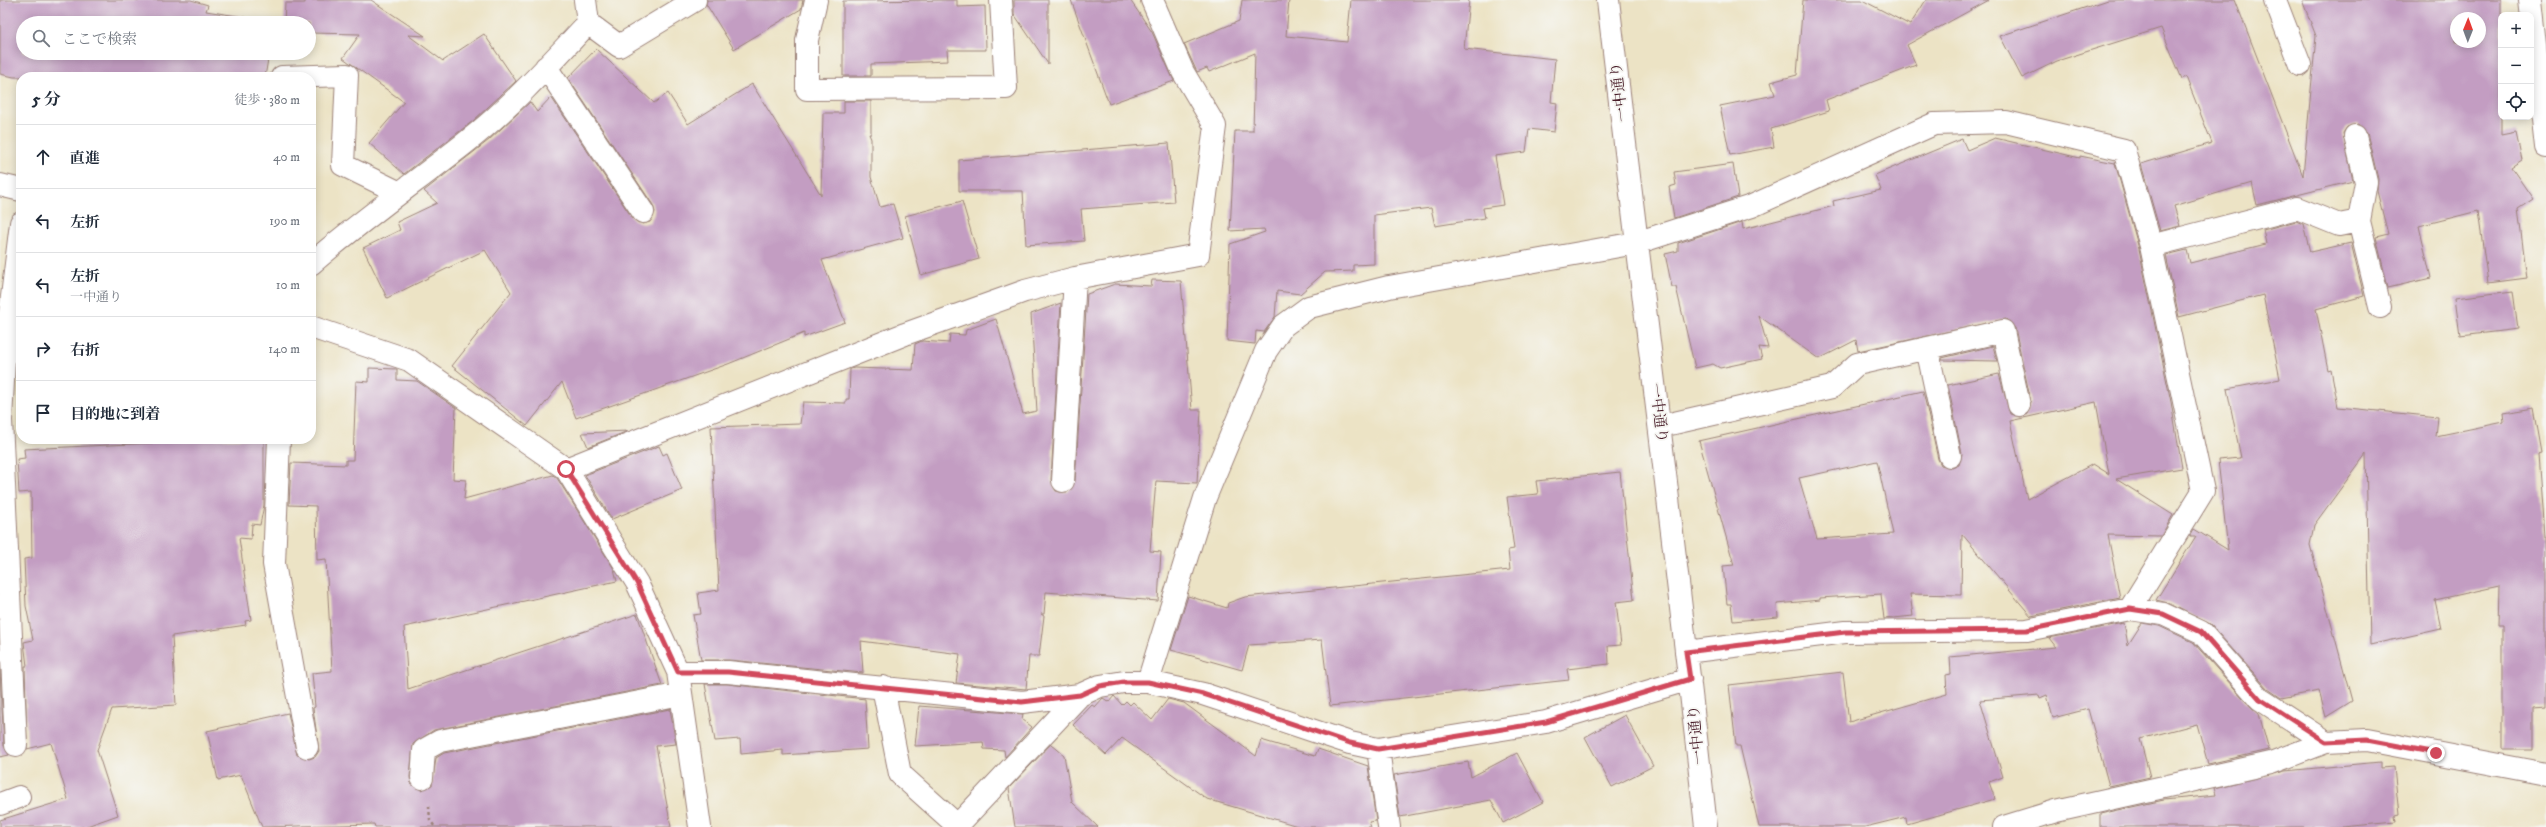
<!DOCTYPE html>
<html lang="ja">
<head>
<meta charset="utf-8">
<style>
  body { margin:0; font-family:"IM FELL DW Pica","Noto Serif JP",serif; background:#f6f6f7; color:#1f2937 }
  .controls { position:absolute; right:12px; top:12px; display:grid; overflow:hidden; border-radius:8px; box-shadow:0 2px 10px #0003 }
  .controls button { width:36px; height:36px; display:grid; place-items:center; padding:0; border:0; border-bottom:1px solid #e0e1e3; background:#fff; color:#1f2937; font:20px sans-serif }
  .compass { position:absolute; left:2450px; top:12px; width:36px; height:36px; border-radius:50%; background:#fff; box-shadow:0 2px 10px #0003; rotate:1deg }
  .stop { position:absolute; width:12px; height:12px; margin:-9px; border:3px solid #d1495b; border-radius:50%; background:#fff }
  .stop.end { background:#d1495b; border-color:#fff; box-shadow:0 1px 4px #0008 }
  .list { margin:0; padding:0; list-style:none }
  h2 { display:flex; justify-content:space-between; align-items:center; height:52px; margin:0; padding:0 16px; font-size:17px }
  h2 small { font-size:13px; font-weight:400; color:#747a83 }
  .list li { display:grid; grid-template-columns:26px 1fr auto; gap:12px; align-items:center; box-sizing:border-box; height:64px; padding:0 16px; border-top:1px solid #e0e1e3 }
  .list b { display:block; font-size:15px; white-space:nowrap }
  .list p { margin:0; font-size:13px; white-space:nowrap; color:#747a83 }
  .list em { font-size:13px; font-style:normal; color:#747a83 }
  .icon { flex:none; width:22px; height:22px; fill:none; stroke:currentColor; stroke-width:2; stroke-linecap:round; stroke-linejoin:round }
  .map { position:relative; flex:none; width:2546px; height:827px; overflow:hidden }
  .search { position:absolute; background:#fff; box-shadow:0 2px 10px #0003; left:16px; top:16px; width:300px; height:44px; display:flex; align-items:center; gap:10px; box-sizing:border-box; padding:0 14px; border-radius:22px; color:#747a83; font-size:15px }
  .panel { position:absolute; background:#fff; box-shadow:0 2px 10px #0003; left:16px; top:72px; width:300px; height:372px; border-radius:16px }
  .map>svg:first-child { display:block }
</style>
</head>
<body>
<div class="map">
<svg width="2546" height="827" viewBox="0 0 2546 827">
  <rect width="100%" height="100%" fill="#f6f6f2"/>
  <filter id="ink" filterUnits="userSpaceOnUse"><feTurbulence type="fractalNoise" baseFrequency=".025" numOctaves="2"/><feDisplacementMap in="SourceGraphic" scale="8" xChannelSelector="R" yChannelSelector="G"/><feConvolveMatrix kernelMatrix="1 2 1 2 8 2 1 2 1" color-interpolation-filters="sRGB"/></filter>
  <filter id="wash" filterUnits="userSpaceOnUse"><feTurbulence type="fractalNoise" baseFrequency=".012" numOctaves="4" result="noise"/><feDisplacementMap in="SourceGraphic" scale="16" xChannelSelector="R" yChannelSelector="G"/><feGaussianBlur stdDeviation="0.9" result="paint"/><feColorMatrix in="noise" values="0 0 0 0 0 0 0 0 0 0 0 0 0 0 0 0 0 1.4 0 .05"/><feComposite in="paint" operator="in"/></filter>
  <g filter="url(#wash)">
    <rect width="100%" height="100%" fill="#ece3c5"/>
    <g id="blocks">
      <path fill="#c39dc2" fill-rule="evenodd" d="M0,0H191L208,5L206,11L274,22L23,23V53H269L265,77H14L0,74Z
        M305,0H371L425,36L408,35L443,61L484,34L516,81L473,121L404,174L369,143L404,102L343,58L360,34L309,33V23H284L285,3H305Z
        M707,0H803L801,9L734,49L706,4Z
        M957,0V7L985,6L986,50H947L948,61L871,64V76H843V1Z
        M1014,0H1048V64L1014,14Z
        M1071,0H1130L1152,32L1174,81L1109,104Z
        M1242,0H1289L1286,36L1347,42L1351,0H1469L1464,49L1555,59L1551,102L1557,103L1554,132L1529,129L1526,152L1495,156L1503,205L1483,208L1485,218L1435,226L1431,208L1374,215V264L1353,265V271L1325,272L1300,294L1277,291L1275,317L1264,332L1256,331L1255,344L1227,341L1230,244L1265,232L1264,229L1230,231L1235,131H1253L1255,53L1209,72L1207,68L1197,72L1184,44L1239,21Z
        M1803,0H1862L1910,25L1926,0H1989L1907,45L1916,65L1826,100L1829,111L1771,129L1774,147L1730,155L1720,106L1775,95L1771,82L1797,75Z
        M2108,0H2235L2303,176L2316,36L2302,0H2501V135L2516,132L2522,160L2511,167L2533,199L2518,209L2527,278L2488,283L2478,211L2419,226L2431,278L2388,288L2376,237L2388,234L2377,191L2378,179L2367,133L2358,124L2347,127L2343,133L2353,181L2257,205L2252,183L2174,206L2180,226L2160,231L2141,164L2212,143L2186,77L2182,79L2161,28L2057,61L2022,78L2000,36ZM2456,18H2480V42H2456Z
        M596,49L654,103L668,93L688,124L752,84L821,195L823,113H844V101H871V134H869L871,139V177L880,207L893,204L903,238L822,260L845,322L804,337V333L728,364L576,418L562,382L527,426L452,366L511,292L485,250L387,298L363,248L400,230L397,222L437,203L424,191L489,140L530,102L537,112L551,97L633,219L643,224L650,222L655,212L653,205L568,78Z
        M1995,138L2080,158V156L2115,163L2139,249L2171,402L2182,468L2116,479L2173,515L2161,536L2108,535L2120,598L2031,616L1962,534L1961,595L1910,594L1913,616L1884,619L1881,594L1820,598V600L1777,604L1778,617L1733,621L1731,604H1727L1723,566L1734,565L1699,441L1923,391L1938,459L1941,465L1952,468L1959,465L1962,454L1948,385L1999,374L2010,414L2021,417L2027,414L2031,402L2015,328L2006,319L1858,351L1856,340L1819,359L1759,316L1768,348L1759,347L1762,359L1720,368L1713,364L1695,368L1676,287H1672L1665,254L1678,251V243L1742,222L1743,229L1834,206L1833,201L1881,190L1875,175L1962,139L1967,150ZM2096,402L2109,474L2093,464L2027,499L2010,421ZM1877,461L1893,534L1817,539L1799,478Z
        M1169,143L1174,202L1081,209L1084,241L1026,245L1023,191H959V160Z
        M1733,164L1738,197L1674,218L1669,187L1676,185L1674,172Z
        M962,201L979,259L921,275L905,216Z
        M2296,221L2303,224L2310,252L2351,243L2364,296L2316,309L2328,370L2331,369L2338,407L2438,417L2436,436L2504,422L2503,413L2534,408L2542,453L2538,454L2544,536H2546V707L2532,708V749H2502V626H2498L2499,586L2435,600L2441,629L2370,645L2366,454L2314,525L2310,545L2352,701L2326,717L2319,691L2281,698L2268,689L2210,624L2168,603L2156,600L2196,536H2190L2194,529L2228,550L2218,460L2241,458L2227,389L2280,379L2263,295L2179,317L2166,255L2187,250L2190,263L2266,244L2263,230Z
        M1152,280L1181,281L1192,410H1201L1197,483L1156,481L1150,551L1161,552L1158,601L1046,592L1044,614H1041L1044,616L1039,656H1029L1026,689L956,683L960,654L861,641L863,673L729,660H701L693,615L701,614L698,593L719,590L711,427L800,424L803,402L846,403V399H849L850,369L854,368L913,370L915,344L922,341L949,343L950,334L965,335L966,330L996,319L1023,414L1037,411L1031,314L1061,303L1051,480L1056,491L1068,492L1075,482L1087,294L1115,284L1151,286Z
        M2513,291L2518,329L2460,336L2455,298Z
        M1993,346L1997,361L1942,360V358Z
        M369,368L397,369V380L417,381L456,408L453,479L466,480L464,499L553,475L557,478L614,569L617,581L404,627L408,689L637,614L662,685L434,730L413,744L410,777L411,784L421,790L432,785L436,758L444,753L670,709L676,744L656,746L671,827H375L374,824L262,827L241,775L218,780L207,731L288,713L297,755L309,759L315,757L319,751L313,708L315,707L312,673L332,671L326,559L317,560L316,506L289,505L291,463L346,465V460H353L356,381L369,382Z
        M628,431L588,447L582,433Z
        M152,439H264V505L260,525L252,524L251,539L239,538L251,620L245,621L246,625L172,636L176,705L112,709L97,750L118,815L84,827H0V820L68,799L51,743L27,749L25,666H27L24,642L33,640L26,606L24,559L32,558L31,492L19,493L17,459L25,458L24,449L152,443Z
        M659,446L663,455L667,453L682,490L612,519L585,475Z
        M1620,472L1634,600L1616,602L1621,645L1608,646L1609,664L1567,669L1569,680L1330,706L1322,640L1249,645L1242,670L1171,650L1188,596L1227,608L1228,603L1245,597L1510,570L1508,550L1514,549L1507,497L1538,494L1536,481Z
        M2124,623L2128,645L2142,623L2159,626L2193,642L2251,707L2259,714L2269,750L2208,764L2197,724L2140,739L2150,777L2109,786L2088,709L2053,718L2047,695L2040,698L2039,695L1980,700L2003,777L1989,782L1995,799L1907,824L1906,817L1865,827H1759L1740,746H1736L1729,685L1843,672L1849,722L1947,694L1946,675L1951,674L1950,657L2056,647L2049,638Z
        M0,669L4,746L9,755L0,757Z
        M705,684H727L865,699L868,749L783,755V750L741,754L740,739L715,741Z
        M1114,696L1122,705L1126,701L1130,705L1133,702L1152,720L1168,699L1184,703L1256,756L1261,740L1315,756L1318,749L1368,766L1376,821L1369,822L1371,827H1301L1207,799L1122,738L1106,755L1073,725L1092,705L1095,707L1103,698L1109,702Z
        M919,706L1023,714L1022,719L1032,727L1005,757L1004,750L984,749L983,742L915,746Z
        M1625,715L1653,766L1612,787L1585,737Z
        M1051,744L1064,755L1072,802L1098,827H1015L1009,788Z
        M1517,753L1543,802L1503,823L1491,800L1400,817L1394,775L1468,762L1471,777Z
        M2380,762V768L2394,767L2399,815L2395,816L2396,822L2342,827H2100V814L2164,800L2216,795L2214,788L2285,771Z"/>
    </g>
  </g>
  <g filter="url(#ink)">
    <use href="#blocks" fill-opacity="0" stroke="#9b8178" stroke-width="1"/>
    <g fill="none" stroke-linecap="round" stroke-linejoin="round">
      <defs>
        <path id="minor" d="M585,0L588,23L619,46L695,0
          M816,0L807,40V89L1006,88L1001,0
          M1608,0C1640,276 1676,551 1706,827
          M2275,0L2300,65
          M2530,0L2546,147
          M546,67L643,212
          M282,77L347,75L343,165L398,192
          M0,185L21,190
          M2359,221L2380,307
          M2151,246L2297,208L2339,225L2359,221L2366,182L2355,136
          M311,264C360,221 413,184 464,144C509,109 549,65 588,23
          M311,327L409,360L566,469L637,583L678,672L700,827
          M1927,348L1950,456
          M1661,426L1832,387L1857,364L2003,331L2019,405
          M279,439L274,564L307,747
          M566,469L905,334L1025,291L1075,278L1198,255L1215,126L1183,72L1152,0
          M1063,481L1075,278
          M2130,609L2163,614L2201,632L2260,699L2326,742
          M678,672H728L1022,702L1080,695L1100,686L1124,682H1148L1203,694L1350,743L1378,749L1546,722L1690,679
          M1148,682L1205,498L1266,351L1283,326L1309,307L1389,287L1636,243L1752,206L1934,124L2006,122L2124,150L2151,246L2203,491L2130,609L2027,630L1845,632L1686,652
          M883,687L900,774L959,827
          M16,745L1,420L4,362L21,223
          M1378,749L1389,827
          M422,778L424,750L440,741L681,694
          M0,804L19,797
          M956,827L1080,695
          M2004,827L2056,811L2271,763L2326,742L2367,740L2546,774"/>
      </defs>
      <use href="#minor" stroke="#9b8178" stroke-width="24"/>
      <path stroke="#9b8178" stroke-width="2.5" stroke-dasharray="3 3" stroke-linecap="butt" d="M429,806L430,820L435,827"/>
      <use href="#minor" stroke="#fff" stroke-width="22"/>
    </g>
  </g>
  <g fill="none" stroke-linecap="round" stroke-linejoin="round" filter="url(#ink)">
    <path stroke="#d1495b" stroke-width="5" d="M566,469L637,583L678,672H728L1022,702L1080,695L1100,686L1124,682H1148L1203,694L1350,743L1378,749L1546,722L1690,679L1686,652L1845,632L2027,630L2130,609L2163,614L2201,632L2260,699L2326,742L2367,740L2436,753"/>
  </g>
  <g text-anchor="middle" stroke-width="3.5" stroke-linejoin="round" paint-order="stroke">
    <g font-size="15" fill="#4a1f2b" stroke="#f6f6f2">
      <text transform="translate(1619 92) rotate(-97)" y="5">一中通り</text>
      <text transform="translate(1659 413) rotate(83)" y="5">一中通り</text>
      <text transform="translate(1696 735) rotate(-96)" y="5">一中通り</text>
    </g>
  </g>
</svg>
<div class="controls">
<button>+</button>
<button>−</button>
<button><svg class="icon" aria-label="locate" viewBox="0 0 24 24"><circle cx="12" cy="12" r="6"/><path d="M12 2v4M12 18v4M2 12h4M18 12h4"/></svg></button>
</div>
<svg class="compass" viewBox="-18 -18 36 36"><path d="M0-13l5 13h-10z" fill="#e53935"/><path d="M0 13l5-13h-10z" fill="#747a83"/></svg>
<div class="stop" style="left:566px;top:469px"></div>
<div class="stop end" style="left:2436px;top:753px"></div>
<div class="search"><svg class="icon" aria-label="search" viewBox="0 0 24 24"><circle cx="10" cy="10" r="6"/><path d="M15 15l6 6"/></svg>ここで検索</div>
<section class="panel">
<h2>5 分<small>徒歩 · 380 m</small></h2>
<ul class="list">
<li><svg class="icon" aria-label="ahead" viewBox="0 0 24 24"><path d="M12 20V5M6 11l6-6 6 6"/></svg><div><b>直進</b></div><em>40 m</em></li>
<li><svg class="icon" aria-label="left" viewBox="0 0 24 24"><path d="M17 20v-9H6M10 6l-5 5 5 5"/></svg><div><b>左折</b></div><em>190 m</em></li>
<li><svg class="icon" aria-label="left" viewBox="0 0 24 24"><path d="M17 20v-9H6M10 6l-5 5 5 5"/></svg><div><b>左折</b><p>一中通り</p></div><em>10 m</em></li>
<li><svg class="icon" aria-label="right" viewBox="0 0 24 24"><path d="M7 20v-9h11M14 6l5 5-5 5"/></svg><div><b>右折</b></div><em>140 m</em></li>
<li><svg class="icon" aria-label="arrive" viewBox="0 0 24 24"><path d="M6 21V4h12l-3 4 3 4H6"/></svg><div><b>目的地に到着</b></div></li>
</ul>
</section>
</div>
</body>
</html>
